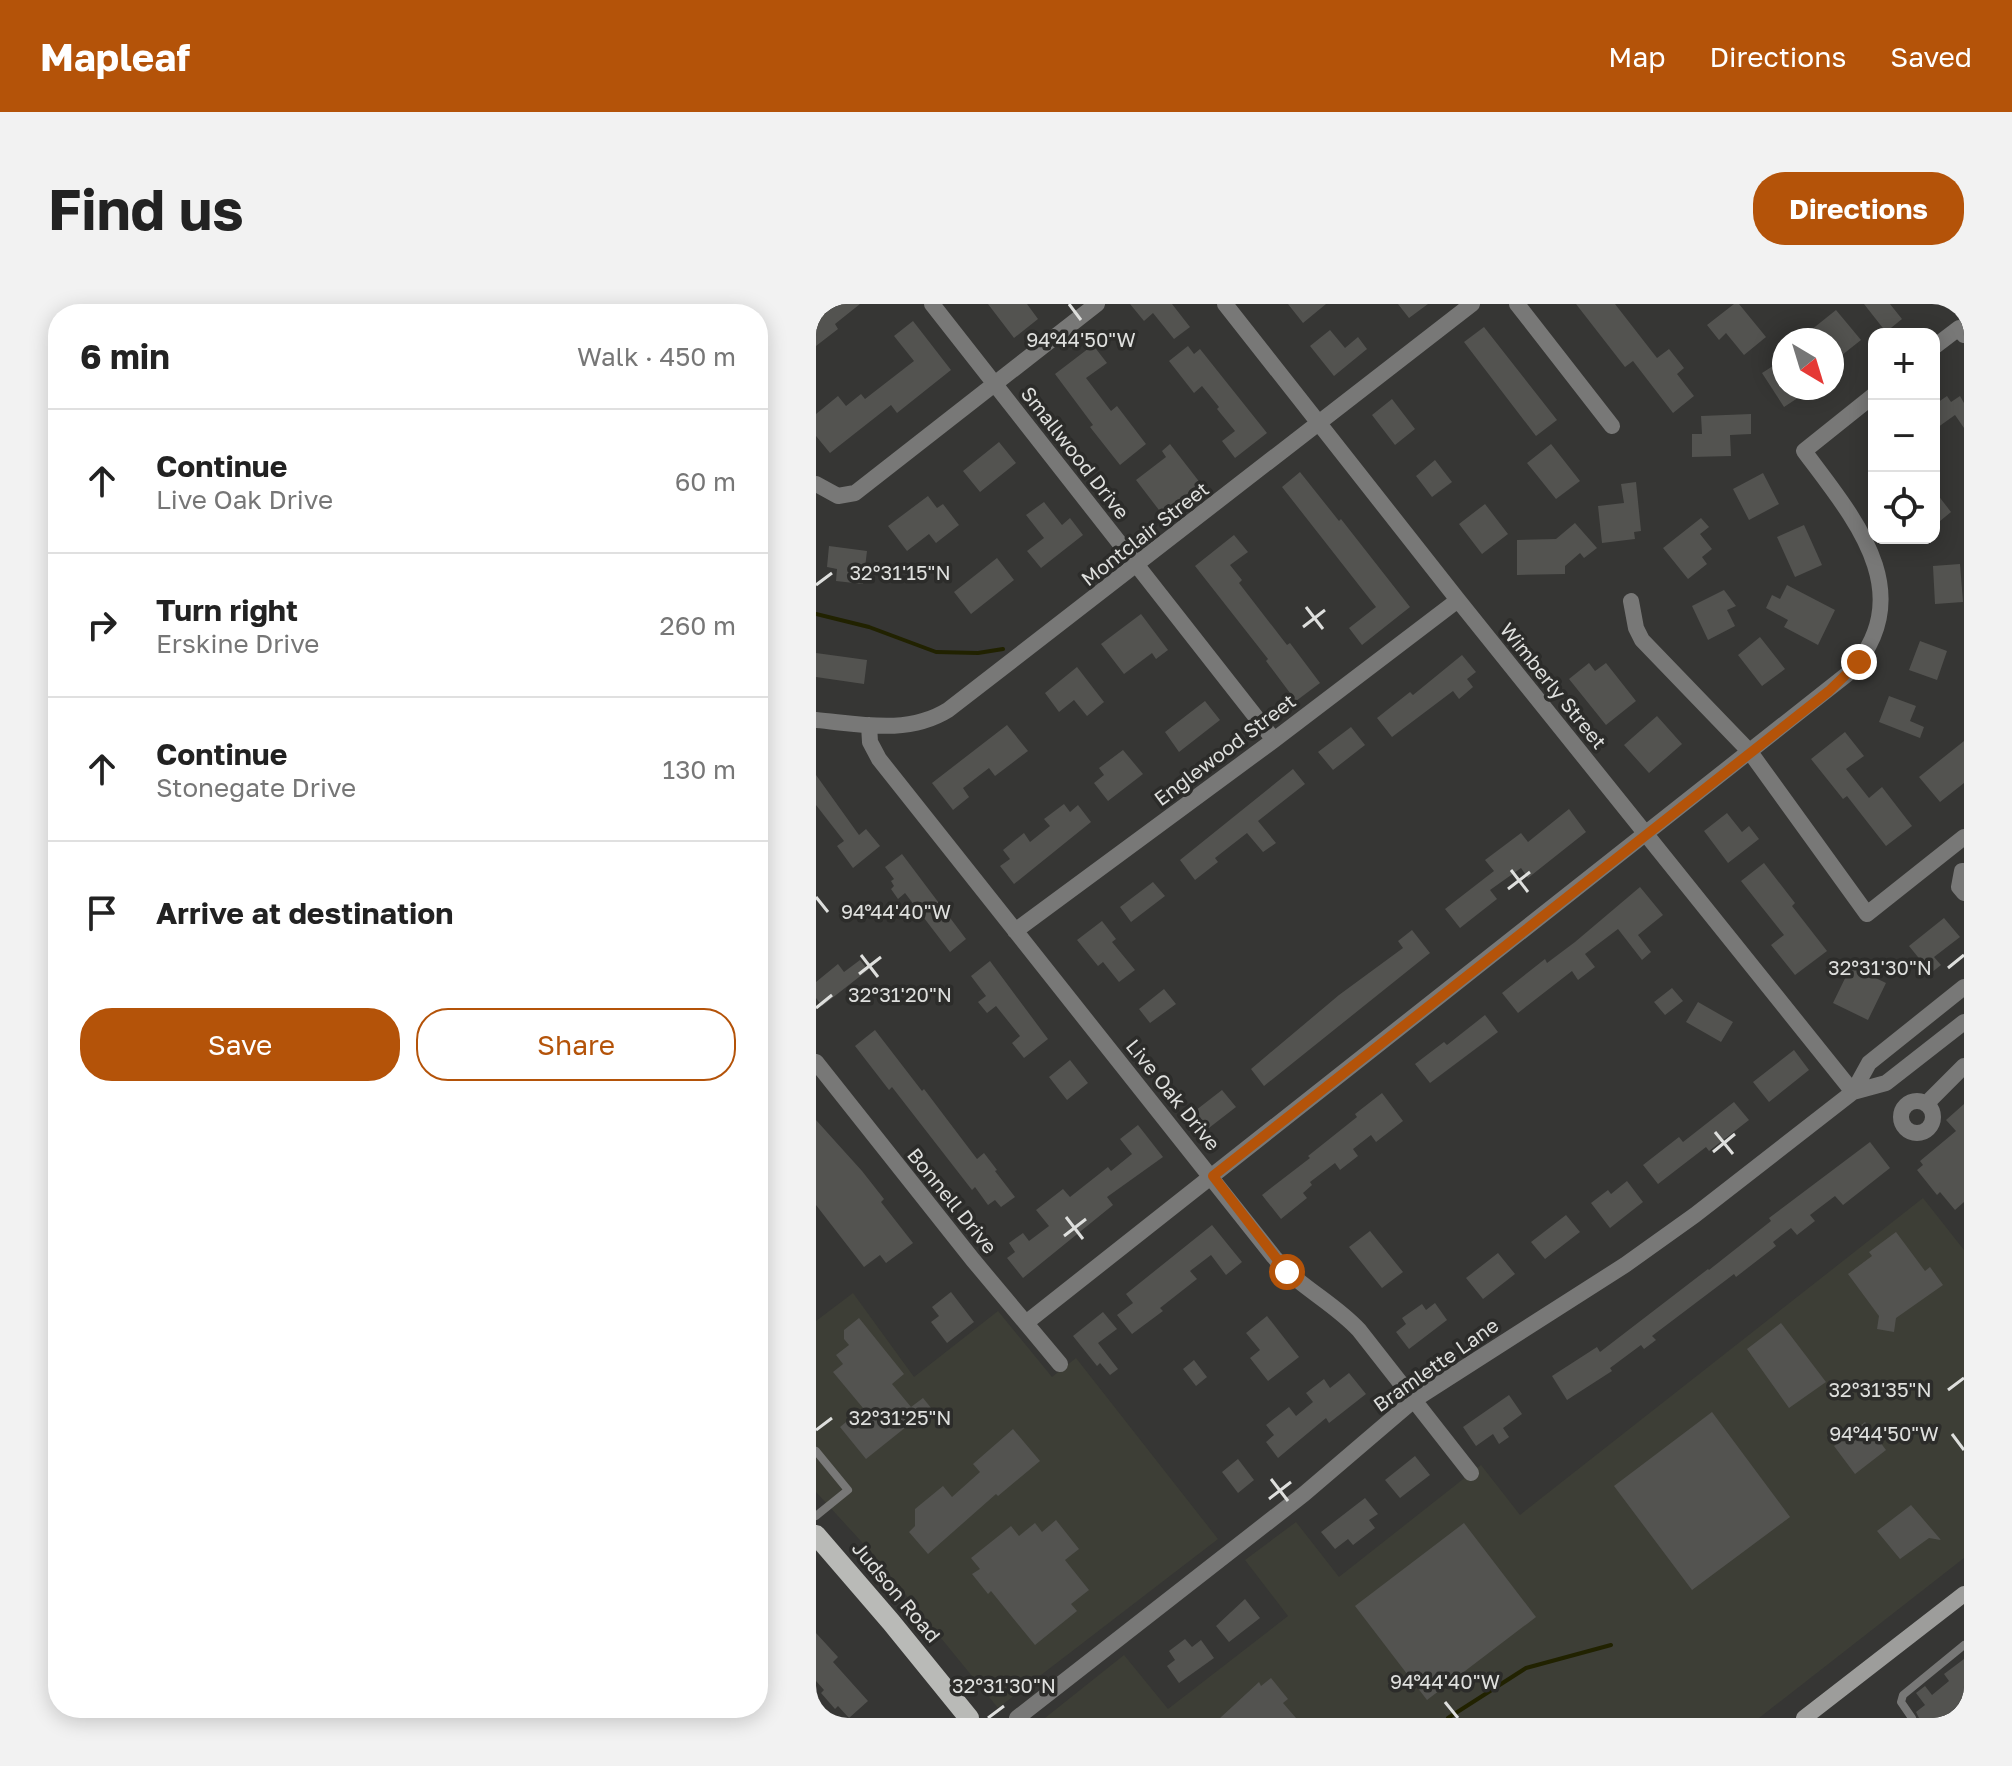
<!DOCTYPE html>
<html lang="en">
<head>
<meta charset="utf-8">
<style>
  body { margin:0; font-family:"Golos Text",sans-serif; background:#f2f2f2; color:#222 }
  .controls { position:absolute; right:24px; top:24px; display:grid; overflow:hidden; border-radius:16px; box-shadow:0 4px 20px #0003 }
  .controls button { width:72px; height:72px; display:grid; place-items:center; padding:0; border:0; border-bottom:2px solid #e0e0e0; background:#fff; color:#222; font:40px sans-serif }
  .compass { position:absolute; left:956px; top:24px; width:72px; height:72px; border-radius:50%; background:#fff; box-shadow:0 4px 20px #0003; rotate:142deg }
  .stop { position:absolute; width:24px; height:24px; margin:-18px; border:6px solid #b45309; border-radius:50%; background:#fff }
  .stop.end { background:#b45309; border-color:#fff; box-shadow:0 2px 8px #0008 }
  .list { margin:0; padding:0; list-style:none }
  h2 { display:flex; justify-content:space-between; align-items:center; height:104px; margin:0; padding:0 32px; font-size:34px }
  h2 small { font-size:26px; font-weight:400; color:#767676 }
  .list li { display:grid; grid-template-columns:52px 1fr auto; gap:24px; align-items:center; box-sizing:border-box; height:144px; padding:0 32px; border-top:2px solid #e0e0e0 }
  .list b { display:block; font-size:30px; white-space:nowrap }
  .list p { margin:0; font-size:26px; white-space:nowrap; color:#767676 }
  .list em { font-size:26px; font-style:normal; color:#767676 }
  .actions { display:flex; gap:16px; padding:24px 32px }
  .actions a { flex:1; padding:18px 0; border:2px solid #b45309; border-radius:32px; text-align:center; font-size:28px; color:#b45309 }
  .actions .main { background:#b45309; color:#fff }
  .icon { flex:none; width:44px; height:44px; fill:none; stroke:currentColor; stroke-width:2; stroke-linecap:round; stroke-linejoin:round }
  .map { position:relative; flex:none; width:1148px; height:1414px; overflow:hidden; border-radius:32px }
  header { display:flex; align-items:center; gap:48px; box-sizing:border-box; height:112px; padding:0 40px; background:#b45309; color:#fff }
  header strong { font-size:38px }
  nav { display:flex; gap:44px; margin-inline-start:auto; font-size:28px }
  .intro { display:flex; align-items:center; justify-content:space-between; box-sizing:border-box; height:192px; padding:0 48px }
  h1 { margin:0; font-size:56px }
  .button { padding:20px 36px; border-radius:32px; background:#b45309; color:#fff; font-size:28px; font-weight:700 }
  main { display:flex; gap:48px; padding:0 48px }
  aside { flex:1; background:#fff; border-radius:32px; box-shadow:0 4px 20px #0003 }
  .map>svg:first-child { display:block }
</style>
</head>
<body>
<header>
<strong>Mapleaf</strong>
<nav><a>Map</a><a>Directions</a><a>Saved</a></nav>
</header>
<div class="intro"><h1>Find us</h1><a class="button">Directions</a></div>
<main>
<aside>
<h2>6 min<small>Walk · 450 m</small></h2>
<ul class="list">
<li><svg class="icon" aria-label="ahead" viewBox="0 0 24 24"><path d="M12 20V5M6 11l6-6 6 6"/></svg><div><b>Continue</b><p>Live Oak Drive</p></div><em>60 m</em></li>
<li><svg class="icon" aria-label="right" viewBox="0 0 24 24"><path d="M7 20v-9h11M14 6l5 5-5 5"/></svg><div><b>Turn right</b><p>Erskine Drive</p></div><em>260 m</em></li>
<li><svg class="icon" aria-label="ahead" viewBox="0 0 24 24"><path d="M12 20V5M6 11l6-6 6 6"/></svg><div><b>Continue</b><p>Stonegate Drive</p></div><em>130 m</em></li>
<li><svg class="icon" aria-label="arrive" viewBox="0 0 24 24"><path d="M6 21V4h12l-3 4 3 4H6"/></svg><div><b>Arrive at destination</b></div></li>
</ul>
<div class="actions"><a class="main">Save</a><a>Share</a></div>
</aside>
<div class="map">
<svg width="1148" height="1414" viewBox="0 0 1148 1414">
  <rect width="100%" height="100%" fill="#363634"/>
  <path fill="#3d3e36" d="M1107,894L1148,946V1254L943,1414H229L308,1351L352,1405L472,1312L429,1256L480,1218L523,1273L665,1161L704,1211Z
    M37,989L98,1073L182,1007L236,1073L260,1054L402,1235L182,1404L54,1247L0,1188V1017Z"/>
  <g fill="none" stroke-linecap="round" stroke-linejoin="round">
    <path stroke="#212200" stroke-width="4" d="M0,310L53,323L120,348L162,349L187,345
      M632,1414L710,1364L795,1341"/>
  </g>
  <path fill="#535350" d="M0,0H44L19,20L22,25L0,42Z
    M172,0H211L222,15L198,34Z
    M314,0H356L374,23L358,35L337,9L328,17Z
    M472,0H510L487,19Z
    M582,0H612L593,14Z
    M760,0H799L841,54L853,45L868,64L861,70L878,92L857,109L817,57L809,63Z
    M918,0H923L950,33L928,51L910,29L903,36L891,21Z
    M1048,0H1074L1086,15L1070,28Z
    M1020,6L1045,36L1016,59V36H1003L995,26Z
    M97,17L135,66L81,109L75,101L14,149L0,132V110L22,92L30,102L45,90L49,95L98,57L78,32Z
    M668,23L741,116L720,132L648,38Z
    M514,26L529,44L542,33L551,45L518,72L494,42Z
    M277,41L291,59L270,74L295,107L301,102L330,140L304,161L274,123L277,121L239,70Z
    M372,42L378,50L384,45L451,129L419,154L406,137L419,127L401,105L403,103L386,82L378,89L353,57Z
    M968,55V84H997L968,103L946,69Z
    M1131,92L1135,98L1144,92L1148,99V124L1139,111L1118,126V101Z
    M576,95L599,125L579,141L556,111Z
    M935,110V130L914,131L915,152L876,153V130H886L885,112Z
    M183,138L200,159L164,188L147,167Z
    M354,140L385,180L346,210L320,176L350,153L346,147Z
    M735,140L764,177L740,195L711,159Z
    M619,156L636,178L616,193L600,172Z
    M484,168L523,217L525,215L594,303L546,341L533,324L560,303L466,183Z
    M947,169L963,200L933,216L917,185Z
    M820,178L825,227L818,228L819,235L786,239L782,202L808,199L805,180Z
    M1118,186L1135,208L1118,222Z
    M112,192L121,204L127,200L143,221L120,239L113,230L91,247L72,222Z
    M228,198L246,221L254,214L267,231L225,264L211,247L228,234L210,211Z
    M669,200L692,230L666,250L643,220Z
    M885,214L893,223L884,230L896,245L886,253L891,260L872,275L847,244Z
    M759,219L781,244L768,254L764,249L749,262V270L701,271V236L740,235Z
    M988,221L1006,261L979,273L961,233Z
    M418,231L432,248L414,261L426,276L423,279L471,341L474,339L504,379L480,397L450,357L452,355L379,262Z
    M13,242L51,247L47,280L20,277L21,265L11,263Z
    M181,254L198,276L155,310L138,288Z
    M1144,260L1147,298L1119,300L1117,262Z
    M971,281L1019,306L1002,341L968,323L972,316L950,304L956,291L964,295Z
    M908,286L920,302L911,306L919,322L892,336L876,302Z
    M325,310L352,346L340,355L336,349L308,370L285,340Z
    M944,333L969,365L946,382L922,351Z
    M1104,337L1131,347L1121,376L1093,366Z
    M0,349L51,356L48,380L0,373Z
    M646,351L660,368L651,375L657,383L643,395L637,387L576,433L561,414L594,388L597,391Z
    M773,359L779,367L790,359L820,397L790,421L753,375Z
    M261,363L288,398L271,412L258,396L243,408L229,389Z
    M1073,392L1100,402L1094,417L1108,423L1104,434L1063,418Z
    M389,397L404,416L363,448L349,428Z
    M841,412L866,440L833,469L808,441Z
    M191,421L212,447L179,472L173,464L147,484L153,493L137,506L116,479Z
    M535,423L549,441L517,466L502,448Z
    M1029,428L1048,452L1030,465L1053,494L1066,483L1096,522L1070,542L1031,492L1027,495L995,455Z
    M1148,437V479L1124,498L1103,473Z
    M307,446L327,470L292,497L278,479L288,471L283,464Z
    M477,465L489,480L442,517L460,539L447,548L431,529L399,554L402,558L379,576L364,556Z
    M0,471L43,531L50,525L64,542L37,564L21,542L28,537L0,501Z
    M248,500L254,508L262,501L275,518L198,580L184,562L194,555L187,546L208,529L214,538L234,522L228,515Z
    M753,505L770,528L712,574L705,564L674,586L681,595L644,624L629,605L678,567L669,556L705,529L712,538Z
    M911,509L926,528L933,522L943,535L912,559L888,527Z
    M86,550L150,635L134,648L89,589L82,595L75,585L78,582L75,577L78,575L69,563Z
    M948,559L979,599L976,602L1011,647L979,671L955,641L968,631L925,577Z
    M337,578L349,592L315,618L304,603Z
    M824,583L847,611L822,631L835,648L826,656L802,625L769,650L779,663L762,676L756,667L702,709L686,689L729,655L731,659L759,638Z
    M1128,614L1144,633L1118,653L1125,661L1115,669L1093,642Z
    M286,617L300,635L296,638L319,666L303,678L287,658L282,662L261,636Z
    M596,626L614,649L448,782L435,765L523,691L587,644L582,637Z
    M44,656L52,666L6,702L0,694V678L22,660L28,668Z
    M174,657L232,735L208,754L196,739L204,732L180,702L171,709L162,698L170,692L155,672Z
    M1035,662L1070,679L1052,716L1017,699Z
    M856,684L867,697L849,711L838,698Z
    M348,685L360,700L334,719L323,705Z
    M882,698L917,718L905,738L870,718Z
    M669,711L682,728L614,779L599,760L628,738L631,741Z
    M59,726L106,787L108,785L161,855L168,849L181,866L179,867L199,893L185,903L179,896L172,901L159,883L156,886L76,783L73,786L39,742Z
    M978,746L993,766L953,798L937,778Z
    M254,756L272,779L251,796L233,773Z
    M406,786L420,803L389,827L375,810Z
    M566,789L587,817L560,838L555,831L537,845L542,852L524,866L519,859L494,878L496,881L487,889L491,894L465,915L446,891L494,854L492,852L541,813L539,810Z
    M918,798L933,816L893,847L890,843L842,880L827,861L863,833L867,838Z
    M1148,800V898L1139,906L1124,888L1121,891L1101,866L1107,861L1104,857L1140,827L1130,816Z
    M0,816L46,867L68,895L65,898L97,939L70,959L64,951L48,963L0,901Z
    M322,821L347,853L291,893L297,901L207,974L191,954L199,948L193,939L207,929L213,937L233,922L220,906L247,885L254,893L292,863L295,867L316,850L304,835Z
    M1054,838L1074,864L1027,901L1019,892L994,911L999,917L981,931L975,924L957,938L960,942L920,973L918,970L836,1032L840,1036L828,1045L825,1041L794,1064L796,1067L751,1096L736,1072L781,1043L784,1048L892,965L893,966L955,917L953,914Z
    M811,877L827,898L794,924L775,899L792,886L795,890Z
    M750,911L764,928L729,955L715,938Z
    M396,921L426,958L410,971L395,951L374,967L381,975L344,1004L347,1007L316,1030L301,1011L317,999L310,990Z
    M554,927L587,968L566,984L533,943Z
    M1080,928L1109,967L1114,963L1127,981L1080,1014L1078,1028L1061,1025L1063,1012L1032,970L1056,952L1053,948Z
    M682,949L699,970L667,995L650,974Z
    M135,988L158,1018L131,1039L115,1018L123,1012L116,1003Z
    M619,999L631,1016L593,1045L580,1028L590,1020L586,1014L606,1000L610,1006Z
    M287,1008L301,1025L282,1039L302,1065L294,1071L284,1059L281,1062L257,1032Z
    M451,1012L483,1053L452,1077L434,1054L444,1046L430,1029Z
    M43,1014L88,1070L76,1080L95,1103L107,1094L120,1110L105,1121L100,1115L50,1155L24,1123L47,1104L17,1068L27,1060L20,1051L33,1041L28,1035V1026Z
    M965,1019L1010,1078L973,1104L931,1045Z
    M378,1056L391,1073L380,1082L367,1065Z
    M533,1069L550,1090L513,1119L510,1114L462,1154L450,1138L458,1131L450,1121L473,1103L480,1112L497,1098L490,1089L508,1075L514,1084Z
    M693,1091L706,1110L687,1124L693,1133L683,1140L677,1130L660,1142L647,1123Z
    M896,1108L974,1213L876,1286L798,1182Z
    M1049,1118L1070,1146L1039,1170L1018,1142Z
    M197,1125L224,1157L182,1192L180,1190L112,1250L93,1228L99,1222V1205L127,1182L136,1193L164,1168L157,1160Z
    M599,1152L614,1171L584,1194L569,1176Z
    M422,1155L438,1176L422,1189L406,1168Z
    M549,1194L562,1210L553,1216L559,1224L537,1241L532,1235L519,1245L505,1228Z
    M1095,1201L1125,1236L1113,1234L1084,1255L1061,1227Z
    M240,1216L263,1245L249,1256L273,1286L255,1300L261,1307L219,1341L175,1287L172,1290L156,1270L164,1265L155,1254L195,1222L203,1232L219,1219L226,1228Z
    M648,1219L720,1313L611,1396L539,1302Z
    M429,1295L444,1314L413,1338L400,1322Z
    M0,1329L22,1353L17,1358L52,1397L33,1414L22,1402L19,1405L5,1389L8,1386L0,1377Z
    M369,1335L376,1343L385,1336L398,1354L363,1379L351,1362L359,1356L353,1347Z
    M1148,1355V1409L1142,1414H1103L1100,1408L1109,1401L1100,1389L1109,1382L1116,1391L1133,1377L1128,1370Z
    M455,1374L472,1395L467,1399L480,1414H404L443,1378L445,1382Z"/>
  <g fill="none" stroke-linecap="round" stroke-linejoin="round">
    <path stroke="#787877" stroke-width="8" d="M0,1147L32,1186L0,1212
      M1096,1414L1085,1398L1087,1391L1148,1341"/>
    <path stroke="#787877" stroke-width="16" d="M116,0L458,436
      M409,0L642,296L1037,788
      M701,0L796,122
      M1118,43L1143,24L1148,31
      M0,180L22,192L39,189L281,0
      M815,297L820,324L826,336L934,448L1051,610L1148,533
      M0,416C44,420 92,431 132,406L656,0
      M53,421L54,438L63,455L458,953C483,983 517,998 543,1026L655,1169
      M1148,567H1146L1143,583L1148,589
      M199,627L458,436L642,296
      M0,758L157,956L244,1060
      M1037,788L1053,759L1148,683
      M1085 813a16 16 0 1 1 32 0a16 16 0 1 1-32 0Z
      M1110,800L1148,762
      M211,1018L1034,368C1105,289 1037,213 988,147L1058,91
      M201,1414L488,1190L598,1096L809,961L879,911L1037,788L1070,779L1148,718"/>
    <path stroke="#9d9d9b" stroke-width="16" d="M988,1414L1148,1290"/>
    <path stroke="#b9bab7" stroke-width="20" d="M0,1231L75,1318L153,1414"/>
  </g>
  <g fill="none" stroke-linecap="round" stroke-linejoin="round">
    <path stroke="#b45309" stroke-width="10" d="M471,968L397,872L1013,387L1043,358"/>
  </g>
  <path fill="none" stroke="#dedfdd" stroke-width="3" d="M253,0L265,16M0,281L16,269M490,303L507,325M487,323L509,306M695,566L712,588M692,585L714,568M0,593L12,608M45,651L62,673M1132,664L1148,651M43,670L65,653M0,704L16,691M899,828L917,850M897,848L919,830M250,913L267,935M248,932L270,915M1132,1086L1148,1074M0,1126L16,1114M1136,1130L1148,1146M455,1175L472,1197M453,1195L475,1178M629,1398L642,1414M172,1414L188,1402"/>
  <g text-anchor="middle" stroke-width="7" stroke-linejoin="round" paint-order="stroke">
    <g font-size="20" fill="#dedfdd" stroke="#2c2c2a">
      <text transform="translate(259 149) rotate(52)" y="7">Smallwood Drive</text>
      <text transform="translate(329 230) rotate(-38)" y="7">Montclair Street</text>
      <text transform="translate(737 382) rotate(51)" y="7">Wimberly Street</text>
      <text transform="translate(409 446) rotate(-37)" y="7">Englewood Street</text>
      <text transform="translate(357 791) rotate(51)" y="7">Live Oak Drive</text>
      <text transform="translate(136 897) rotate(51)" y="7">Bonnell Drive</text>
      <text transform="translate(620 1061) rotate(-35)" y="7">Bramlette Lane</text>
      <text transform="translate(80 1288) rotate(50)" y="7">Judson Road</text>
    </g>
  </g>
  <g font-size="20" text-anchor="middle" fill="#dedfdd" stroke="#2c2c2a" stroke-width="7" stroke-linejoin="round" paint-order="stroke">
    <text x="265" y="43">94°44'50"W</text>
    <text x="84" y="276">32°31'15"N</text>
    <text x="80" y="615">94°44'40"W</text>
    <text x="1064" y="671">32°31'30"N</text>
    <text x="84" y="698">32°31'20"N</text>
    <text x="1064" y="1093">32°31'35"N</text>
    <text x="84" y="1121">32°31'25"N</text>
    <text x="1068" y="1137">94°44'50"W</text>
    <text x="629" y="1385">94°44'40"W</text>
    <text x="188" y="1389">32°31'30"N</text>
  </g>
</svg>
<div class="controls">
<button>+</button>
<button>−</button>
<button><svg class="icon" aria-label="locate" viewBox="0 0 24 24"><circle cx="12" cy="12" r="6"/><path d="M12 2v4M12 18v4M2 12h4M18 12h4"/></svg></button>
</div>
<svg class="compass" viewBox="-18 -18 36 36"><path d="M0-13l5 13h-10z" fill="#e53935"/><path d="M0 13l5-13h-10z" fill="#767676"/></svg>
<div class="stop" style="left:471px;top:968px"></div>
<div class="stop end" style="left:1043px;top:358px"></div>
</div>
</main>
</body>
</html>
